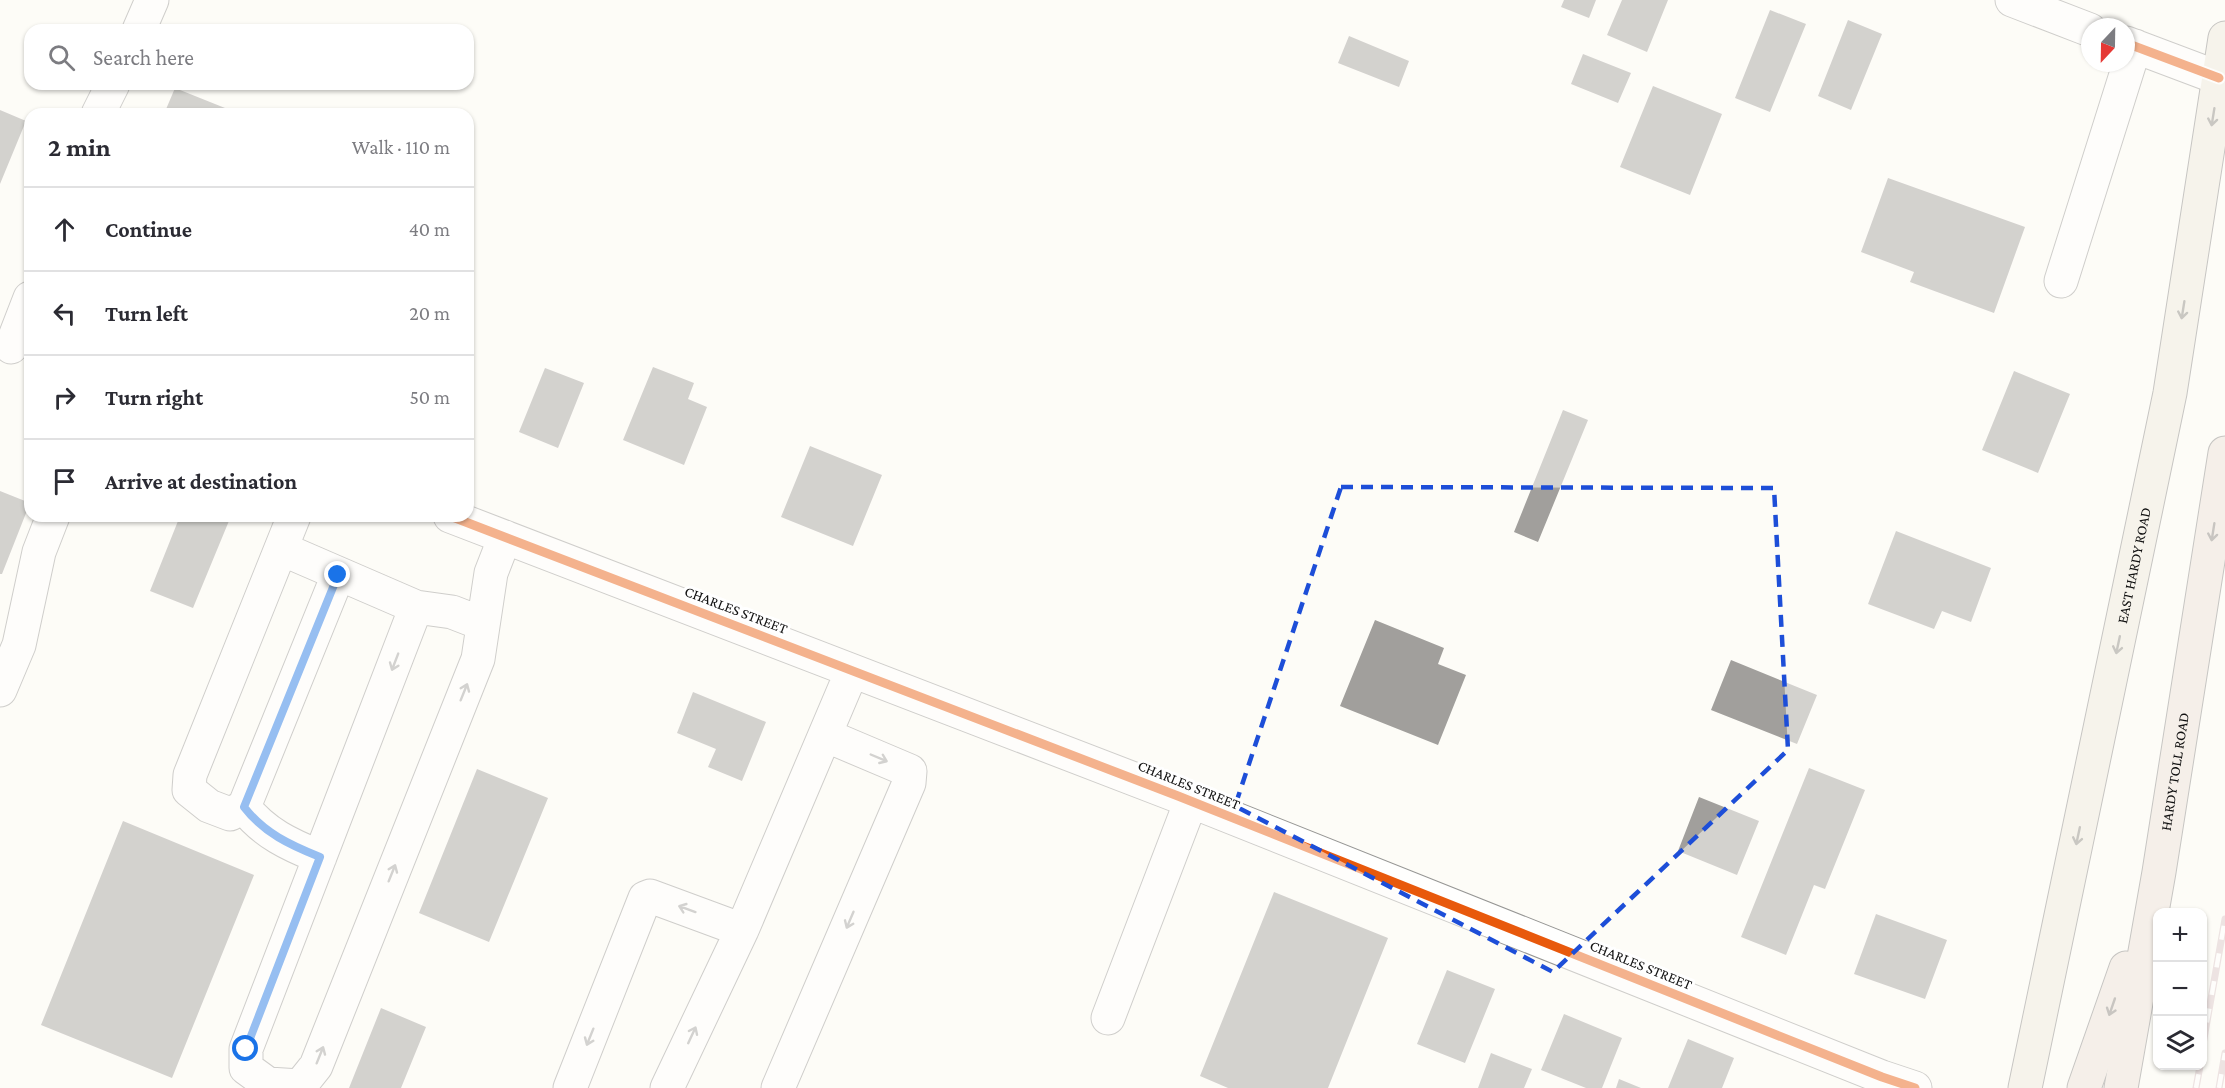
<!DOCTYPE html>
<html lang="en">
<head>
<meta charset="utf-8">
<style>
  body { margin:0; font-family:"Crimson Pro",serif; background:#f2f2f3; color:#2b2b33 }
  .controls { position:absolute; right:18px; bottom:18px; display:grid; overflow:hidden; border-radius:12px; box-shadow:0 2px 4px #0004 }
  .controls button { width:54px; height:54px; display:grid; place-items:center; padding:0; border:0; border-bottom:2px solid #e1e1e2; background:#fff; color:#2b2b33; font:30px sans-serif }
  .compass { position:absolute; left:2081px; top:18px; width:54px; height:54px; border-radius:50%; background:#fff; box-shadow:0 2px 4px #0004; rotate:202deg }
  .stop { position:absolute; width:18px; height:18px; margin:-14px; border:4px solid #1a73e8; border-radius:50%; background:#fff }
  .stop.end { background:#1a73e8; border-color:#fff; box-shadow:0 2px 6px #0008 }
  .list { margin:0; padding:0; list-style:none }
  h2 { display:flex; justify-content:space-between; align-items:center; height:78px; margin:0; padding:0 24px; font-size:26px }
  h2 small { font-size:20px; font-weight:400; color:#7c7c81 }
  .list li { display:grid; grid-template-columns:39px 1fr auto; gap:18px; align-items:center; box-sizing:border-box; height:84px; padding:0 24px; border-top:2px solid #e1e1e2 }
  .list b { display:block; font-size:22px; white-space:nowrap }
  .list em { font-size:20px; font-style:normal; color:#7c7c81 }
  .icon { flex:none; width:33px; height:33px; fill:none; stroke:currentColor; stroke-width:2; stroke-linecap:round; stroke-linejoin:round }
  .map { position:relative; flex:none; width:2225px; height:1088px; overflow:hidden }
  .search { position:absolute; background:#fff; box-shadow:0 2px 4px #0004; left:24px; top:24px; width:450px; height:66px; display:flex; align-items:center; gap:15px; box-sizing:border-box; padding:0 21px; border-radius:18px; color:#7c7c81; font-size:22px }
  .panel { position:absolute; background:#fff; box-shadow:0 2px 4px #0004; left:24px; top:108px; width:450px; height:414px; border-radius:18px }
  .map>svg:first-child { display:block }
</style>
</head>
<body>
<div class="map">
<svg width="2225" height="1088" viewBox="0 0 2225 1088">
  <rect width="100%" height="100%" fill="#fdfcf7"/>
  <path fill="#a19f9c" d="M1564,0H1596L1589,18L1561,7Z
    M1622,0H1668L1647,52L1607,35Z
    M1770,10L1806,24L1770,112L1735,98Z
    M1848,20L1882,34L1851,110L1818,96Z
    M1349,36L1409,61L1399,87L1338,63Z
    M1583,54L1631,73L1618,103L1571,84Z
    M1653,86L1722,114L1690,195L1620,167Z
    M175,88L225,108L222,114H164Z
    M0,110L26,121L0,184Z
    M1888,178L2025,227L1994,313L1910,282L1914,272L1861,252Z
    M653,367L694,383L688,399L707,407L684,465L623,440Z
    M545,368L584,383L558,448L519,432Z
    M2014,371L2070,394L2038,473L1982,450Z
    M1563,410L1588,420L1538,542L1514,532Z
    M810,446L882,475L853,546L781,517Z
    M0,491L30,503L2,574H0Z
    M180,516H231L193,608L150,591Z
    M1896,531L1991,568L1971,622L1942,611L1934,629L1868,604Z
    M1375,620L1444,648L1438,664L1466,675L1438,745L1340,706Z
    M1731,660L1817,695L1797,744L1711,710Z
    M693,692L766,722L742,781L708,767L716,749L677,733Z
    M1809,768L1865,790L1825,889L1814,885L1786,955L1741,937Z
    M477,769L548,798L489,942L419,913Z
    M1699,797L1759,821L1737,875L1678,851Z
    M123,821L254,875L172,1078L41,1025Z
    M1274,892L1388,938L1328,1088H1228L1200,1076Z
    M1876,914L1947,940L1925,999L1854,974Z
    M1447,970L1495,989L1465,1063L1417,1044Z
    M381,1008L426,1027L401,1088H349Z
    M1564,1014L1622,1038L1602,1088H1586L1541,1070Z
    M1688,1039L1734,1058L1722,1088H1668Z
    M1491,1053L1532,1069L1524,1088H1478Z
    M1619,1079L1641,1088H1616Z"/>
  <g fill="none" stroke-linecap="round" stroke-linejoin="round">
    <defs>
      <path id="minor" d="M2012,0L2090,30
        M139,30L152,0
        M2126,43L2219,78
        M98,114L113,84
        M2061,281L2135,46
        M11,347L30,298
        M294,516L190,775L189,790L209,806L230,814L244,807L338,575
        M450,516L1178,796L1882,1077L1915,1088
        M282,549L416,607L452,612L483,624
        M416,607L246,1049V1068L268,1084L300,1086L316,1066L478,659L491,573L505,537
        M0,690L19,645L39,552L53,516
        M244,807C264,833 290,845 320,857
        M1108,1018L1191,801
        M570,1088L645,898L650,896L742,930
        M667,1088L742,930L852,671
        M778,1088L909,783L910,771L825,735"/>
      <g id="major">
        <path id="s1" d="M2025,1088L2170,393L2225,38"/>
      </g>
      <g id="highway">
        <path d="M2084,1088L2126,968"/>
        <path id="s2" d="M2121,1088L2159,872L2225,453"/>
      </g>
    </defs>
    <use href="#minor" stroke="#979795" stroke-width="35"/>
    <use href="#major" stroke="#858482" stroke-width="35"/>
    <use href="#highway" stroke="#858482" stroke-width="35"/>
    <use href="#minor" stroke="#fffffe" stroke-width="33"/>
    <use href="#major" stroke="#ede9dc" stroke-width="33"/>
    <use href="#highway" stroke="#eae1d8" stroke-width="33"/>
    <defs>
      <path id="rail" d="M2202,1050L2225,919
        M2196,1088L2200,1066
        M2219,1088L2225,1053"/>
    </defs>
    <use href="#rail" stroke="#d9c6c7" stroke-width="7"/>
    <use href="#rail" stroke="#fff" stroke-width="4.5" stroke-dasharray="14" stroke-linecap="butt"/>
    <defs>
      <path id="cycleway" d="M2126,43L2219,78
        M450,516L1178,796L1882,1077L1915,1088"/>
    </defs>
    <use href="#cycleway" stroke="#fff" stroke-width="13"/>
    <use href="#cycleway" stroke="#e8590c" stroke-width="9"/>
  </g>
  <defs><path id="oneway-shaft" d="M-6 0H5M1.5-3L5.5 0L1.5 3" fill="none" stroke-width="1.6" stroke-linecap="round" stroke-linejoin="round" transform="scale(1.5)"/></defs>
  <g stroke="#8a8881">
    <use href="#oneway-shaft" transform="translate(2213 117) rotate(99)"/>
    <use href="#oneway-shaft" transform="translate(2183 310) rotate(99)"/>
    <use href="#oneway-shaft" transform="translate(2118 645) rotate(102)"/>
    <use href="#oneway-shaft" transform="translate(2078 836) rotate(102)"/>
  </g>
  <g stroke="#88837e">
    <use href="#oneway-shaft" transform="translate(2213 532) rotate(99)"/>
    <use href="#oneway-shaft" transform="translate(2112 1007) rotate(109)"/>
  </g>
  <g stroke="#a0a09f">
    <use href="#oneway-shaft" transform="translate(395 662) rotate(111)"/>
    <use href="#oneway-shaft" transform="translate(464 692) rotate(-68)"/>
    <use href="#oneway-shaft" transform="translate(879 758) rotate(23)"/>
    <use href="#oneway-shaft" transform="translate(392 873) rotate(-68)"/>
    <use href="#oneway-shaft" transform="translate(687 909) rotate(-160)"/>
    <use href="#oneway-shaft" transform="translate(850 920) rotate(113)"/>
    <use href="#oneway-shaft" transform="translate(692 1035) rotate(-65)"/>
    <use href="#oneway-shaft" transform="translate(590 1037) rotate(112)"/>
    <use href="#oneway-shaft" transform="translate(320 1055) rotate(-68)"/>
  </g>
  <g fill="none" stroke-linecap="round" stroke-linejoin="round">
    <path stroke="#1a73e8" stroke-width="8" d="M246,1049L320,857C290,845 264,833 244,807L338,575"/>
  </g>
  <path d="M0 0H2225V1088H0ZM1341,487L1774,488L1788,750L1553,972L1235,806Z" fill="#fdfcf7" fill-opacity=".55" fill-rule="evenodd"/>
  <path fill="none" stroke="#1d4ed8" stroke-width="4.5" stroke-dasharray="12 8" stroke-linejoin="round" d="M1341,487L1774,488L1788,750L1553,972L1235,806Z"/>
  <g text-anchor="middle" stroke-width="6" stroke-linejoin="round" paint-order="stroke">
    <g font-size="15" fill="#111" stroke="#fff">
      <text dy="5" stroke="none"><textPath href="#s1" startOffset="534">EAST HARDY ROAD</textPath></text>
      <text transform="translate(736 610) rotate(21)" y="5">CHARLES STREET</text>
      <text dy="5" stroke="none"><textPath href="#s2" startOffset="321">HARDY TOLL ROAD</textPath></text>
      <text transform="translate(1189 785) rotate(22)" y="5">CHARLES STREET</text>
      <text transform="translate(1641 965) rotate(22)" y="5">CHARLES STREET</text>
    </g>
  </g>
</svg>
<div class="controls">
<button>+</button>
<button>−</button>
<button><svg class="icon" aria-label="layers" viewBox="0 0 24 24"><path d="M12 4l9 5-9 5-9-5zM3 14l9 5 9-5"/></svg></button>
</div>
<svg class="compass" viewBox="-18 -18 36 36"><path d="M0-13l5 13h-10z" fill="#e53935"/><path d="M0 13l5-13h-10z" fill="#7c7c81"/></svg>
<div class="stop" style="left:246px;top:1049px"></div>
<div class="stop end" style="left:338px;top:575px"></div>
<div class="search"><svg class="icon" aria-label="search" viewBox="0 0 24 24"><circle cx="10" cy="10" r="6"/><path d="M15 15l6 6"/></svg>Search here</div>
<section class="panel">
<h2>2 min<small>Walk · 110 m</small></h2>
<ul class="list">
<li><svg class="icon" aria-label="ahead" viewBox="0 0 24 24"><path d="M12 20V5M6 11l6-6 6 6"/></svg><div><b>Continue</b></div><em>40 m</em></li>
<li><svg class="icon" aria-label="left" viewBox="0 0 24 24"><path d="M17 20v-9H6M10 6l-5 5 5 5"/></svg><div><b>Turn left</b></div><em>20 m</em></li>
<li><svg class="icon" aria-label="right" viewBox="0 0 24 24"><path d="M7 20v-9h11M14 6l5 5-5 5"/></svg><div><b>Turn right</b></div><em>50 m</em></li>
<li><svg class="icon" aria-label="arrive" viewBox="0 0 24 24"><path d="M6 21V4h12l-3 4 3 4H6"/></svg><div><b>Arrive at destination</b></div></li>
</ul>
</section>
</div>
</body>
</html>
